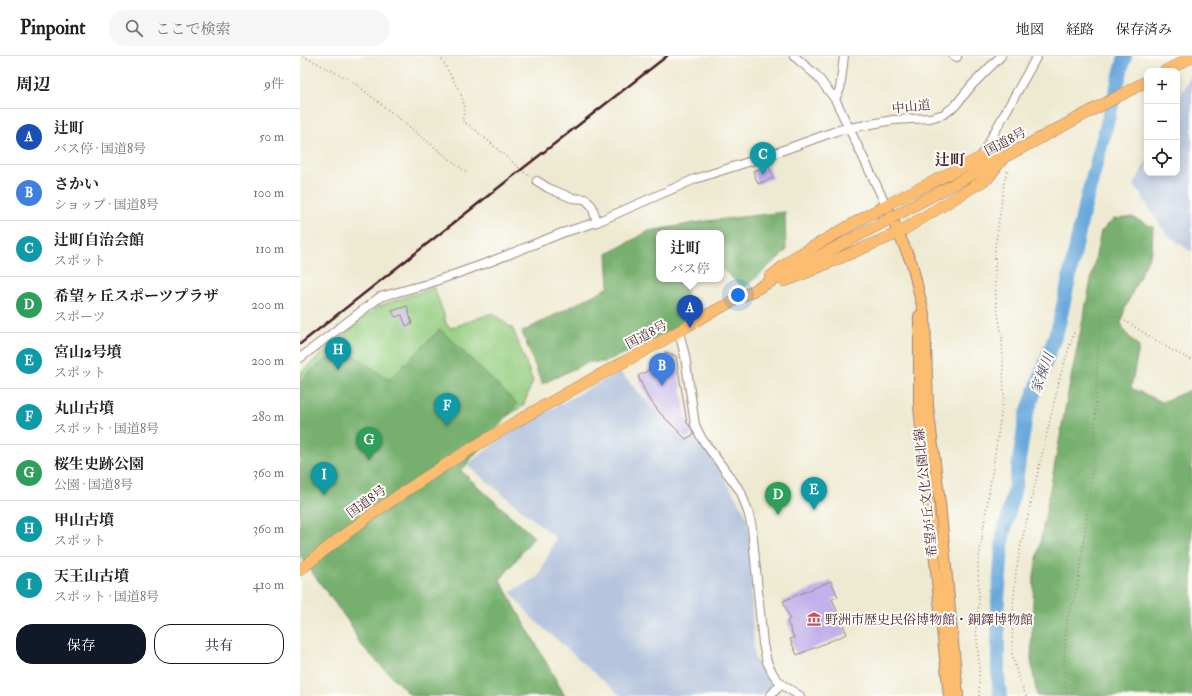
<!DOCTYPE html>
<html lang="ja">
<head>
<meta charset="utf-8">
<style>
  body { margin:0; font-family:"IM FELL Double Pica","Noto Serif JP",serif; background:#f6f6f6; color:#202124 }
  .controls { position:absolute; right:12px; top:12px; display:grid; overflow:hidden; border-radius:8px; box-shadow:0 2px 10px #0003 }
  .controls button { width:36px; height:36px; display:grid; place-items:center; padding:0; border:0; border-bottom:1px solid #e0e0e0; background:#fff; color:#202124; font:20px sans-serif }
  .you { position:absolute; left:438px; top:239px; width:14px; height:14px; margin:-10px; border:3px solid #fff; border-radius:50%; background:#1a73e8; box-shadow:0 0 0 6px #1a73e833 }
  .badge { display:grid; place-items:center; width:26px; height:26px; border-radius:50%; background:#111827; color:#fff; font-size:13px; font-weight:700 }
  .pin { position:absolute; translate:-50% -33px; filter:drop-shadow(0 1px 2px #0008) }
  .pin::after { content:''; position:absolute; top:21px; width:14px; height:12px; background:inherit; clip-path:polygon(0 0,100% 0,50% 100%) }
  .popup { position:absolute; left:356px; top:174px; width:68px; height:52px; box-sizing:border-box; display:grid; place-content:center; border-radius:8px; background:#fff; filter:drop-shadow(0 1px 3px #0005); font-size:13px; white-space:nowrap; color:#757577 }
  .popup b { font-size:15px; color:#202124 }
  .popup::after { content:''; position:absolute; left:50%; top:100%; margin-left:-8px; border:8px solid transparent; border-top-color:#fff }
  .list { margin:0; padding:0; list-style:none }
  h2 { display:flex; justify-content:space-between; align-items:center; height:52px; margin:0; padding:0 16px; font-size:17px }
  h2 small { font-size:13px; font-weight:400; color:#757577 }
  .list li { display:grid; grid-template-columns:26px 1fr auto; gap:12px; align-items:center; box-sizing:border-box; height:56px; padding:0 16px; border-top:1px solid #e0e0e0 }
  .list b { display:block; font-size:15px; white-space:nowrap }
  .list p { margin:0; font-size:13px; white-space:nowrap; color:#757577 }
  .list em { font-size:13px; font-style:normal; color:#757577 }
  .actions { display:flex; gap:8px; padding:12px 16px }
  .actions a { flex:1; padding:9px 0; border:1px solid #111827; border-radius:16px; text-align:center; font-size:14px; color:#111827 }
  .actions .main { background:#111827; color:#fff }
  .icon { flex:none; width:22px; height:22px; fill:none; stroke:currentColor; stroke-width:2; stroke-linecap:round; stroke-linejoin:round }
  .map { position:relative; flex:none; width:892px; height:640px; overflow:hidden }
  header { display:flex; align-items:center; gap:24px; box-sizing:border-box; height:56px; padding:0 20px; background:#fff; border-bottom:1px solid #e0e0e0 }
  header strong { font-size:19px }
  nav { display:flex; gap:22px; margin-inline-start:auto; font-size:14px }
  .search { width:280px; height:36px; background:#f6f6f6; display:flex; align-items:center; gap:10px; box-sizing:border-box; padding:0 14px; border-radius:16px; color:#757577; font-size:15px }
  main { display:flex }
  aside { flex:1; background:#fff }
  .map>svg:first-child { display:block }
</style>
</head>
<body>
<header>
<strong>Pinpoint</strong>
<div class="search"><svg class="icon" aria-label="search" viewBox="0 0 24 24"><circle cx="10" cy="10" r="6"/><path d="M15 15l6 6"/></svg>ここで検索</div>
<nav><a>地図</a><a>経路</a><a>保存済み</a></nav>
</header>
<main>
<aside>
<h2>周辺<small>9件</small></h2>
<ul class="list">
<li><span class="badge" style="background:#1a4fb4">A</span><div><b>辻町</b><p>バス停 · 国道8号</p></div><em>50 m</em></li>
<li><span class="badge" style="background:#3f7fe0">B</span><div><b>さかい</b><p>ショップ · 国道8号</p></div><em>100 m</em></li>
<li><span class="badge" style="background:#0f9aa8">C</span><div><b>辻町自治会館</b><p>スポット</p></div><em>110 m</em></li>
<li><span class="badge" style="background:#2e9e5b">D</span><div><b>希望ヶ丘スポーツプラザ</b><p>スポーツ</p></div><em>200 m</em></li>
<li><span class="badge" style="background:#0f9aa8">E</span><div><b>宮山2号墳</b><p>スポット</p></div><em>200 m</em></li>
<li><span class="badge" style="background:#0f9aa8">F</span><div><b>丸山古墳</b><p>スポット · 国道8号</p></div><em>280 m</em></li>
<li><span class="badge" style="background:#2e9e5b">G</span><div><b>桜生史跡公園</b><p>公園 · 国道8号</p></div><em>360 m</em></li>
<li><span class="badge" style="background:#0f9aa8">H</span><div><b>甲山古墳</b><p>スポット</p></div><em>360 m</em></li>
<li><span class="badge" style="background:#0f9aa8">I</span><div><b>天王山古墳</b><p>スポット · 国道8号</p></div><em>410 m</em></li>
</ul>
<div class="actions"><a class="main">保存</a><a>共有</a></div>
</aside>
<div class="map">
<svg width="892" height="640" viewBox="0 0 892 640">
  <rect width="100%" height="100%" fill="#fdfcf7"/>
  <filter id="ink" filterUnits="userSpaceOnUse"><feTurbulence type="fractalNoise" baseFrequency=".025" numOctaves="2"/><feDisplacementMap in="SourceGraphic" scale="8" xChannelSelector="R" yChannelSelector="G"/><feConvolveMatrix kernelMatrix="1 2 1 2 8 2 1 2 1" color-interpolation-filters="sRGB"/></filter>
  <filter id="wash" filterUnits="userSpaceOnUse"><feTurbulence type="fractalNoise" baseFrequency=".012" numOctaves="4" result="noise"/><feDisplacementMap in="SourceGraphic" scale="16" xChannelSelector="R" yChannelSelector="G"/><feGaussianBlur stdDeviation="0.9" result="paint"/><feColorMatrix in="noise" values="0 0 0 0 0 0 0 0 0 0 0 0 0 0 0 0 0 1.4 0 .05"/><feComposite in="paint" operator="in"/></filter>
  <g filter="url(#wash)">
    <rect width="100%" height="100%" fill="#eeead2"/>
    <path fill="#b6c5de" d="M892,17V196L867,179L834,129L847,104V117H877V46Z
      M320,316L385,385L398,379L445,457L449,474L454,599V602L475,628L459,640H321L232,562L210,536L238,521L256,482L167,409L210,376L298,327Z"/>
    <path fill="#94cd80" stroke="#6f7656" d="M134,231L144,259L146,268L151,272L192,257L213,273L233,325L223,350L52,458L0,494V317L76,251Z"/>
    <path fill="#77b06e" stroke="#60684c" d="M485,156L486,195L444,232L421,212V177H359V223H392L386,226V271L304,306H288L242,328L222,276L309,231L307,198L349,175L407,165Z
      M832,161L853,171L852,194L825,252L821,267L825,276L839,291L831,332L862,346L888,335L892,336V640H737L731,604L734,519L770,327L801,175L814,163Z
      M140,273L217,348L161,415L234,481L200,524L265,640H111L59,587L51,569L0,500V328C13,310 28,300 50,297L89,324Z"/>
    <g fill="none" stroke-linecap="round" stroke-linejoin="round">
      <path stroke="#68a8db" stroke-width="14" d="M700,640L698,619V545L703,480L715,431L726,360L758,272L768,228L783,157L825,0"/>
    </g>
    <g id="blocks">
      <path fill="#c1b1eb" d="M469,110L473,122L458,128L453,115Z
        M107,250L112,268L106,270L102,259L95,261L92,255Z
        M365,296L376,300L387,367L396,377L386,383L360,357L347,340L338,320L367,304Z
        M531,525L538,541L532,543L547,578L497,599L490,583L494,582L487,565L490,563L483,545Z"/>
    </g>
  </g>
  <g filter="url(#ink)">
    <use href="#blocks" fill-opacity="0" stroke="#9c847e" stroke-width="1"/>
    <g fill="none" stroke-linecap="round" stroke-linejoin="round">
      <defs>
        <path id="minor" d="M494,0L516,19L535,43L586,149
          M654,0L657,1
          M535,43L540,33L544,0
          M680,102L737,0
          M237,125L248,132L272,142L285,143L292,150L297,166
          M379,276L385,300L395,369L402,383L441,436L449,459L452,472L463,588L467,606L473,618L481,628L500,640
          M0,302L80,241L127,228L187,207L262,177L297,166L395,123L467,100L539,74L593,64L630,62L644,58L655,50L672,29L701,0
          M470,640L481,628"/>
        <path id="major" d="M586,149L612,208L625,262L628,350L640,447L658,640
          M619,260V351L649,640"/>
        <path id="highway" d="M865,15L892,1
          M613,150L847,25
          M470,221L495,201L586,149L680,102L704,101
          M484,225L496,221L598,177L688,122L704,101
          M0,514C80,447 169,391 260,341C307,314 355,291 401,262L567,175"/>
      </defs>
      <use href="#minor" stroke="#9c847e" stroke-width="10"/>
      <use href="#major" stroke="#9c847e" stroke-width="12"/>
      <use href="#highway" stroke="#9c847e" stroke-width="12"/>
      <path stroke="#9c847e" stroke-width="1.5" stroke-dasharray="1 3" stroke-linecap="butt" d="M3,0L52,25L167,117
        M140,0L161,38L165,52L162,65L172,71L225,117L231,121
        M679,640V606L676,572L679,546L678,507L704,340L702,281L696,246L695,227V192L705,122L708,112
        M726,640L718,621L712,597L713,551L716,516L720,493L760,321L774,276
        M766,640L764,611L766,569L769,555L774,545L778,527L789,445L794,401L797,304L802,256L822,263L873,295L892,304"/>
      <use href="#minor" stroke="#fff" stroke-width="8"/>
      <use href="#major" stroke="#fcbd6f" stroke-width="10"/>
      <use href="#highway" stroke="#fcbd6f" stroke-width="11"/>
      <path stroke="#4a1f2b" stroke-width="2.5" d="M0,288L217,117L367,0"/>
      <defs>
        <path id="highway-bridge" d="M567,175L613,150"/>
      </defs>
      <use href="#highway-bridge" stroke="#9c847e" stroke-width="12" stroke-linecap="butt"/>
      <use href="#highway-bridge" stroke="#fcbd6f" stroke-width="11"/>
    </g>
  </g>
  <defs>
    <symbol id="museum-bare" viewBox="-9 -9 18 18"><path d="M0-6L6-3V-2H-6V-3ZM-5-1h2V3h-2ZM-1-1h2V3h-2ZM3-1h2V3H3ZM-6 4H6V6H-6Z" fill="#d1495b" stroke="#fdfcf7" stroke-width="2.5" paint-order="stroke"/></symbol>
  </defs>
  <g fill-rule="evenodd">
    <use href="#museum-bare" x="504" y="553" width="20" height="20"/>
  </g>
  <g text-anchor="middle" stroke-width="4" stroke-linejoin="round" paint-order="stroke">
    <g font-size="13" fill="#4a1f2b" stroke="#fdfcf7">
      <text transform="translate(611 50) rotate(-6)" y="5">中山道</text>
      <text transform="translate(705 85) rotate(-28)" y="5">国道8号</text>
      <text transform="translate(346 278) rotate(-28)" y="5">国道8号</text>
      <text transform="translate(625 437) rotate(-96)" y="5">希望が丘文化公園北線</text>
      <text transform="translate(66 445) rotate(-36)" y="5">国道8号</text>
    </g>
    <g font-size="13" fill="#4a1f2b" stroke="#fdfcf7" text-anchor="start">
      <text x="525" y="568">野洲市歴史民俗博物館・銅鐸博物館</text>
    </g>
    <g font-size="14" font-style="italic" fill="#565671" stroke="#fdfcf7">
      <text transform="translate(742 317) rotate(-70)" y="5">家棟川</text>
    </g>
    <g font-size="15" font-weight="bold" fill="#4a1f2b" stroke="#fdfcf7">
      <text x="650" y="109">辻町</text>
    </g>
  </g>
</svg>
<div class="controls">
<button>+</button>
<button>−</button>
<button><svg class="icon" aria-label="locate" viewBox="0 0 24 24"><circle cx="12" cy="12" r="6"/><path d="M12 2v4M12 18v4M2 12h4M18 12h4"/></svg></button>
</div>
<div class="you"></div>
<div class="pin badge" style="left:390px;top:272px;background:#1a4fb4">A</div>
<div class="popup"><b>辻町</b>バス停</div>
<div class="pin badge" style="left:362px;top:330px;background:#3f7fe0">B</div>
<div class="pin badge" style="left:463px;top:119px;background:#0f9aa8">C</div>
<div class="pin badge" style="left:478px;top:459px;background:#2e9e5b">D</div>
<div class="pin badge" style="left:514px;top:454px;background:#0f9aa8">E</div>
<div class="pin badge" style="left:147px;top:370px;background:#0f9aa8">F</div>
<div class="pin badge" style="left:69px;top:404px;background:#2e9e5b">G</div>
<div class="pin badge" style="left:38px;top:314px;background:#0f9aa8">H</div>
<div class="pin badge" style="left:24px;top:439px;background:#0f9aa8">I</div>
</div>
</main>
</body>
</html>
